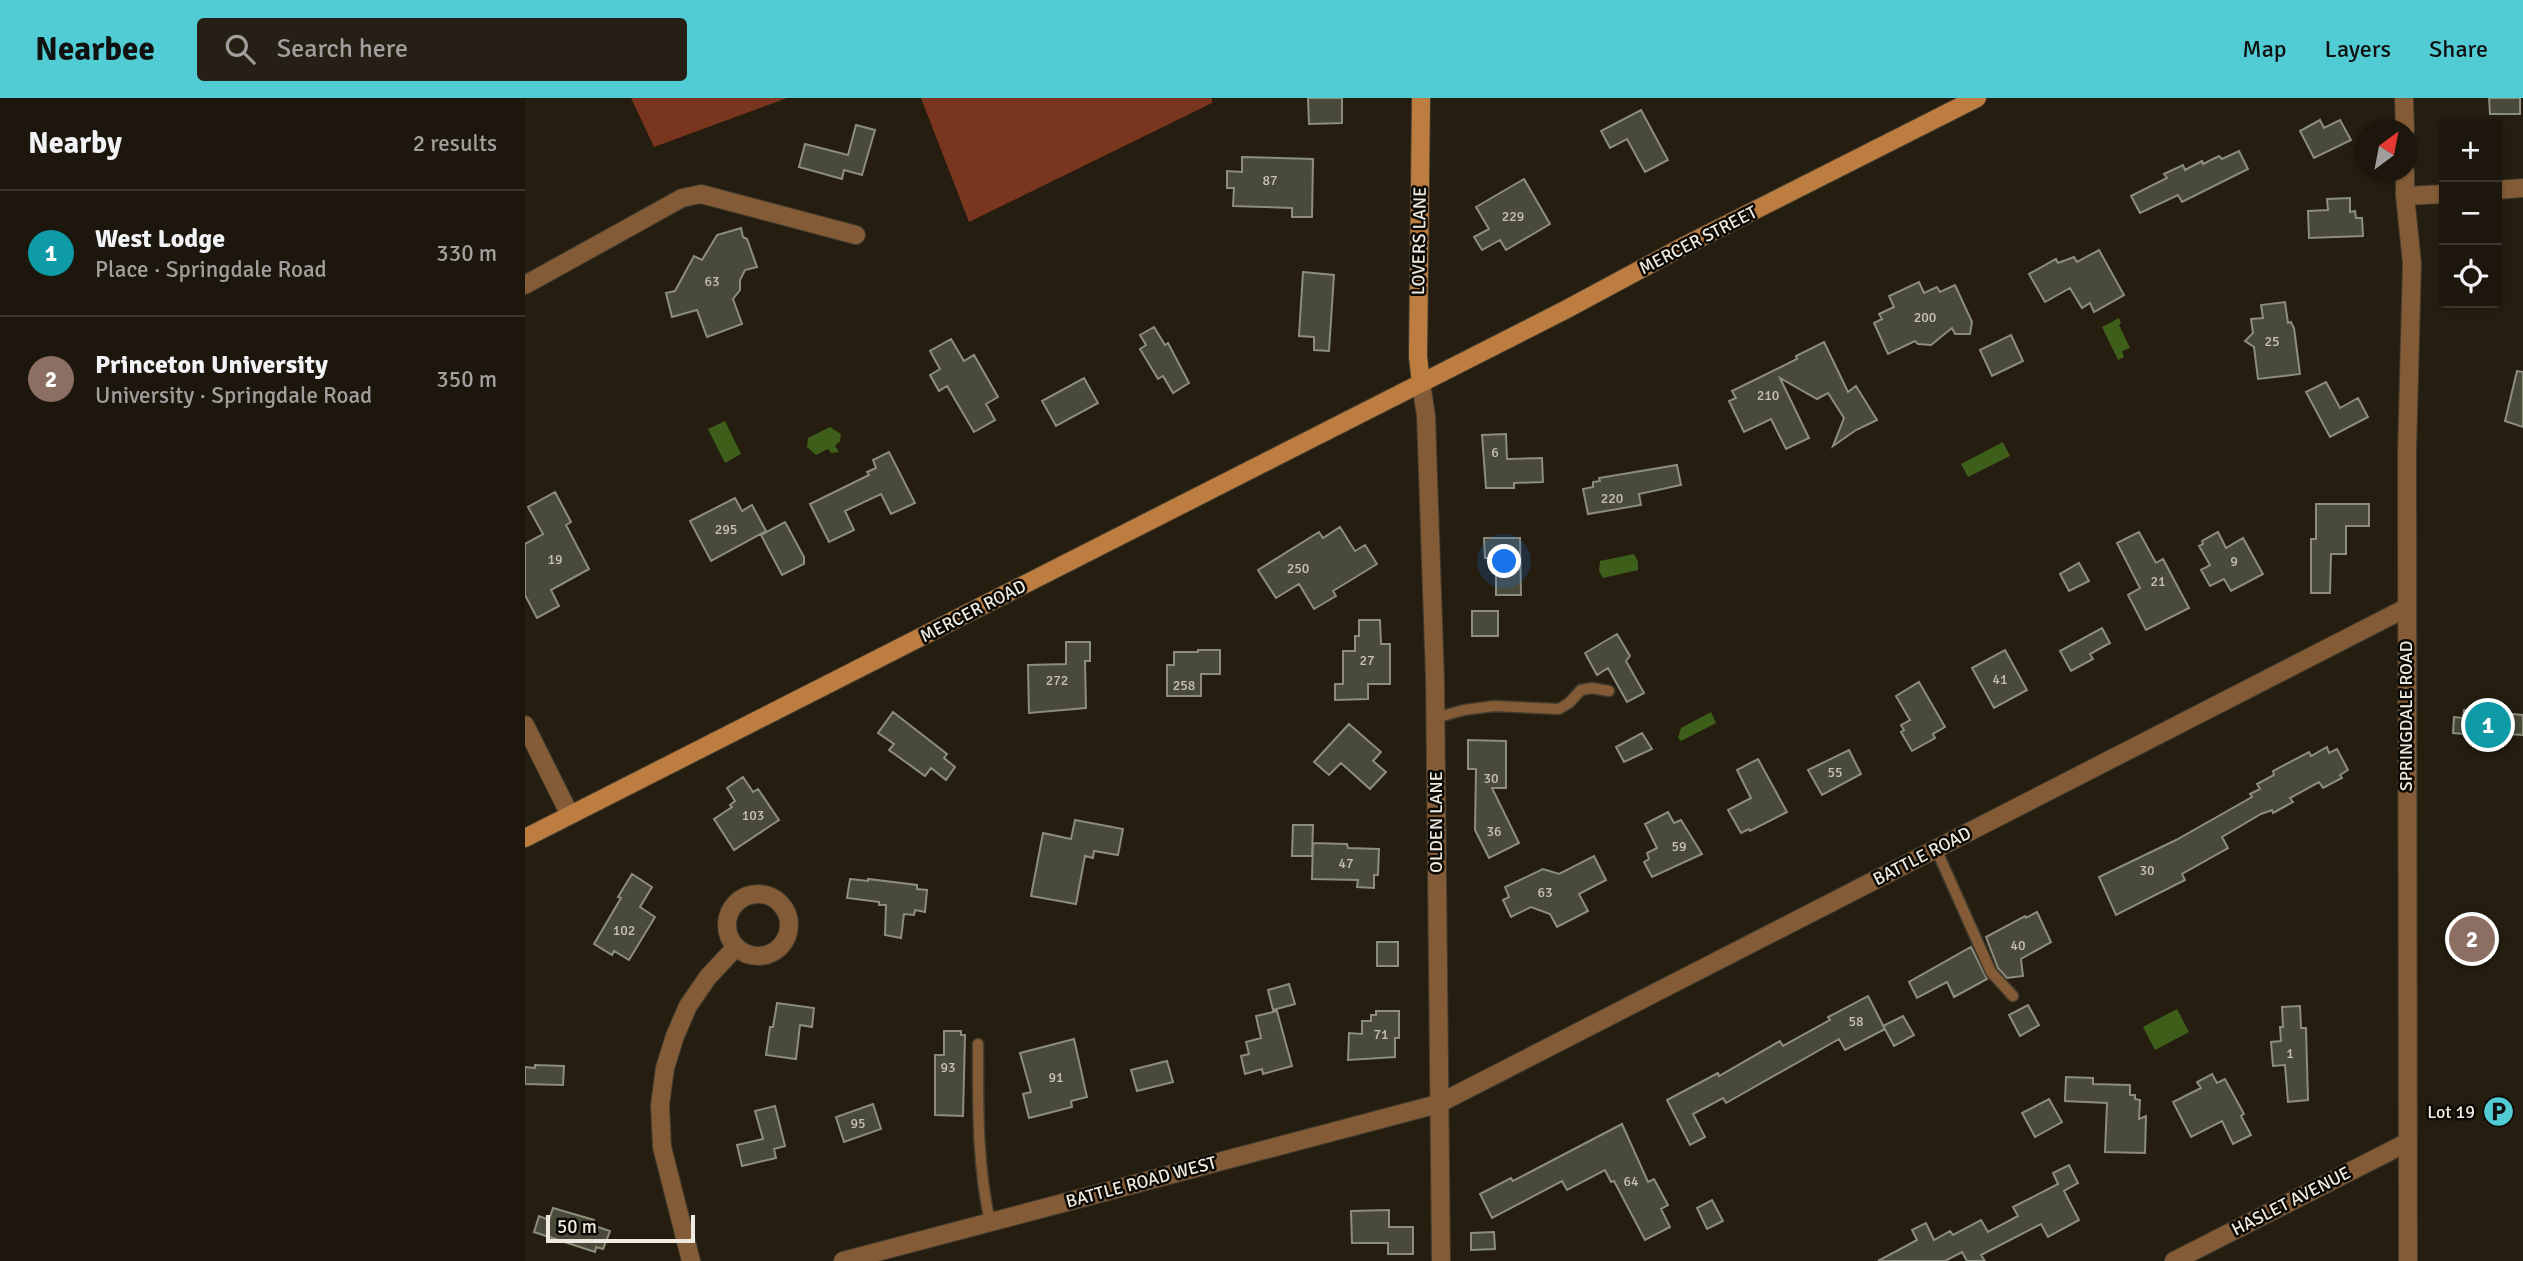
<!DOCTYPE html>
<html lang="en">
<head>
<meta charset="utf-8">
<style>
  body { margin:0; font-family:Signika,sans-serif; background:#251f15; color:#f1f3f6 }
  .controls { position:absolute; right:21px; top:21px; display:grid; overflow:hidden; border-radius:7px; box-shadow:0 2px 5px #0004 }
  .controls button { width:63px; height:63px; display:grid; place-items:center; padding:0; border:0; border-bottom:2px solid #3a352d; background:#1c160c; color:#f1f3f6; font:35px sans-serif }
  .compass { position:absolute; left:1830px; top:21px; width:63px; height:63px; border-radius:50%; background:#1c160c; box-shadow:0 2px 5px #0004; rotate:32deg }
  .scale { position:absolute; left:21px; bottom:18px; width:149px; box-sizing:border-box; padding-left:7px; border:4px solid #efeae1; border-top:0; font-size:19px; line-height:24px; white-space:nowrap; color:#efeae1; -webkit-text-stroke:5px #0b0904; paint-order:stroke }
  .you { position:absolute; left:980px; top:464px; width:24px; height:24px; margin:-18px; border:5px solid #fff; border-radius:50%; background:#1a73e8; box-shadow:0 0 0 10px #1a73e833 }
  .badge { display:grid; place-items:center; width:46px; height:46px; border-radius:50%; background:#51ccd4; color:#fff; font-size:23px; font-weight:700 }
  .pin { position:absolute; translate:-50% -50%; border:4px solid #fff; box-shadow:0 2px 7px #0006 }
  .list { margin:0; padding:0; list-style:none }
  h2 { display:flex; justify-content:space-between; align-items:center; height:91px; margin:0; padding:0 28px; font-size:30px }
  h2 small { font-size:23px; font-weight:400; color:#a09f9d }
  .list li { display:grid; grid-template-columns:46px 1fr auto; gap:21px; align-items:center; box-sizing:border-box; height:126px; padding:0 28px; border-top:2px solid #3a352d }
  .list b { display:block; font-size:26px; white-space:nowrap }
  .list p { margin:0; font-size:23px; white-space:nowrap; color:#a09f9d }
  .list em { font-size:23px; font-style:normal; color:#a09f9d }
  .icon { flex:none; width:38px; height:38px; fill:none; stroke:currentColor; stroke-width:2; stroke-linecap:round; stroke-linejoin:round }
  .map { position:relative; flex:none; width:1998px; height:1163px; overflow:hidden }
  header { display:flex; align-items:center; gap:42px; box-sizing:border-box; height:98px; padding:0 35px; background:#51ccd4; color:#111 }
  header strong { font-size:33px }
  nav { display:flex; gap:38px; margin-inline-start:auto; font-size:24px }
  .search { width:490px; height:63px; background:#251f15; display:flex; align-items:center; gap:18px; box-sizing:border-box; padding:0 24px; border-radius:7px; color:#a09f9d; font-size:26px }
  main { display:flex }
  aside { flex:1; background:#1c160c }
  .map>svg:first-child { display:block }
</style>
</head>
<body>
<header>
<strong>Nearbee</strong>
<div class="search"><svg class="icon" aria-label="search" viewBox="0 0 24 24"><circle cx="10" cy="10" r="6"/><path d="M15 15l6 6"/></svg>Search here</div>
<nav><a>Map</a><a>Layers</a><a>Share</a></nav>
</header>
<main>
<aside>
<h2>Nearby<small>2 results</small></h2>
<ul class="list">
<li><span class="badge" style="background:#0f9aa8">1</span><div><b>West Lodge</b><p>Place · Springdale Road</p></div><em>330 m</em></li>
<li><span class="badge" style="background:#8d6e63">2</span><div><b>Princeton University</b><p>University · Springdale Road</p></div><em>350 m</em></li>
</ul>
</aside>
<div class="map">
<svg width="1998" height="1163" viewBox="0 0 1998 1163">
  <rect width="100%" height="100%" fill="#251e10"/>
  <path fill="#7a351e" d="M106,0H262L129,49Z
    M396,0H687V5L444,124Z"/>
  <path fill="#3e5f1a" d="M1594,220L1596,225L1594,227L1605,250L1597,253L1599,259L1593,262L1577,229Z
    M200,323L216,356L200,365L183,331Z
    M305,329L316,336L315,343L310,348L314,354L306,355L303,351L291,357L282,349L283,340Z
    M1478,344L1485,358L1443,379L1436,366Z
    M1109,456L1113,464V472L1078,480L1074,473L1075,463Z
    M1186,614L1191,625L1156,643L1153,640L1156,630Z
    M1652,911L1664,934L1630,952L1618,929Z"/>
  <path fill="#494a39" stroke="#8c8d7b" stroke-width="2" d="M783,0H817V25L784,26Z
    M1964,0H1995V16H1965Z
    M1116,12L1143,62L1120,74L1102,41L1085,50L1076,33Z
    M1795,22L1799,30L1815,22L1826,42L1789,60L1775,33Z
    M331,27L350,32L337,77L319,72L317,81L274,69L280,46L323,57Z
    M1714,53L1723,71L1657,104L1653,97L1615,115L1606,98L1642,80L1639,76L1658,67L1660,72L1677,63L1678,66L1694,58L1697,61Z
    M717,59L788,61L787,119H767V110L708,108L709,90H702V73L717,74Z
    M999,81L1025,126L981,152L975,142L957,152L949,139L964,131L951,109Z
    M1825,100V114L1830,113L1831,120H1837L1838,138L1784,140L1783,113L1803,112L1802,101Z
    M216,130L218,139L222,141L232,169L220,172L215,182V192L208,201L217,226L182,239L172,212L147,219L141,195L150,193L169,158L177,162L192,137Z
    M1574,152L1599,197L1569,214L1565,205L1557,210L1545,190L1520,204L1504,176L1531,161L1533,165L1549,159L1552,164Z
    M778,174L809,177L804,253L789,252V239L774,238Z
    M1394,184L1399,195L1412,189L1415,194L1430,187L1447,224L1445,236H1430L1427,230L1406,247L1393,246L1390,243L1363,256L1349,225L1357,221L1354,216L1369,209L1364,198Z
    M1760,204L1763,225L1766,224L1769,230L1775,276L1733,281L1729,249L1720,243L1728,235L1726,221L1738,220L1736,207Z
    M629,229L640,247L643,245L664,285L648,295L638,278L633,281L615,251L621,247L615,237Z
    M1486,237L1498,263L1467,278L1455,252Z
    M426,241L439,263L449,257L473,299L461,306L470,322L449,334L422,288L414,293L405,277L415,271L405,253Z
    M1299,244L1323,294L1331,288L1352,322L1331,332L1308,348L1319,320L1303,295L1292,301L1255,280L1284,340L1261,351L1246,321L1219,334L1204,303L1211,300L1207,293L1272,261L1271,258Z
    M1992,273L1998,274V329L1980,323Z
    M559,280L573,305L531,328L517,303Z
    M1801,284L1815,310L1833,300L1843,319L1805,339L1781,294Z
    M981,336L982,361L1017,360L1018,384L989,385V390H961L957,337Z
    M364,354L390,405L366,416L356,396L320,413L329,432L304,444L285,406L344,377L342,374L351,370L348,362Z
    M1152,367L1156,387L1114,396L1116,407L1063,416L1058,391L1068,389V384L1075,383L1074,380Z
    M30,394L46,424L41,427L64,471L26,492L34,508L12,520L0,497V446L18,436L3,409Z
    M210,400L217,413L227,407L241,433L186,463L165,423Z
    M1791,406H1844V428H1821V456H1806L1805,495H1786V441H1791Z
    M260,424L279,459V466L257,477L236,437Z
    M815,429L830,453L840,447L852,466L808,493L811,498L789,511L774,486L751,500L733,472L794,434L798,440Z
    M1614,434L1631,465L1638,461L1664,510L1621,532L1603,497L1615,490L1592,445Z
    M1693,434L1701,450L1718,440L1738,476L1706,493L1699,481L1685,488L1676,472L1685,467L1674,448L1678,446L1677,443Z
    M959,440H995L996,497H971V460H960Z
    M1554,465L1564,483L1544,493L1535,476Z
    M947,513H973V538H947Z
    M834,522H855L856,546H865V586H843V601L810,602V586H818V553H830V538H834Z
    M1577,530L1585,545L1565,556L1568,561L1546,573L1535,553Z
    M1092,536L1105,558L1101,563L1119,595L1102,604L1083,570L1072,577L1060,555Z
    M541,544H565V563H560L561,610L504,615L503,567L541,566Z
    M673,552H695V576H676V598H642V567H649V554H673Z
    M1480,552L1502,592L1469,610L1447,570Z
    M1394,584L1420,629L1408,636L1410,640L1387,653L1376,634L1379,632L1376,627L1385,622L1371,598Z
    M1960,609L1979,611L1978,615L1998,617V637L1983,636L1982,641L1939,638V636L1928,635L1929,619L1938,620L1939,612L1959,614Z
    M368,614L422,656L419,660L430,669L421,682L406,670L400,678L364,652L369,646L353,635Z
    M824,626L856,654L848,663L861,674L845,691L816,665L804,677L789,664Z
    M1117,635L1127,651L1099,664L1091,649Z
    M943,642L981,643V690H967L994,745L964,760L950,732L951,671H943Z
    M1802,649L1804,655L1812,651L1823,672L1815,677L1817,680L1798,690L1794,684L1765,700L1768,704L1748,715L1747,712L1736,716L1697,739L1703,750L1657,776L1660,782L1591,817L1574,779L1651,742L1727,699L1725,696L1735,691L1732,686L1749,677L1748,673L1784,654L1786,658Z
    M1324,652L1336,676L1297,697L1283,672Z
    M1233,661L1262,714L1225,733L1224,731L1216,735L1203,712L1226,700L1212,672Z
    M218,679L228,694L233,691L254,722L209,752L189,721L207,709L205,707L210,703L202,690Z
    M1143,714L1149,725L1156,722L1177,756L1127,779L1119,764L1124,761L1122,755L1132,750L1120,726Z
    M550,722L598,731L593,757L569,753L568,760L560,758L551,806L506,798L518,735L546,741Z
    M768,727H788L787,758H767Z
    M788,745L822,746L823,750L854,751L853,777H849V790L832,789L833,782L787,781Z
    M1069,758L1081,782L1054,796L1063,813L1032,829L1025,816L1006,809L986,819L978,802L984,799L980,789L1018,771L1034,776Z
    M107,776L127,789L115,809L130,819L104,862L89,853L87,857L69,846L96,800L93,799Z
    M325,781L343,783V781L392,787V791L402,792L400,814L390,812L389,817L379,816L376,840L360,837L361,807H354V804L322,800Z
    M1512,814L1526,844L1496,861L1498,878L1482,880L1473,870L1461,839L1500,818L1501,820Z
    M852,844H873V868H852Z
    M1446,849L1462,881L1429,899L1422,884L1392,900L1384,884Z
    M764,886L770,906L748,912L743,892Z
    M1343,898L1360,931L1320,952L1314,941L1201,1005L1198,1000L1168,1016L1180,1039L1165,1047L1142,1002L1193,975L1194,978L1255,943L1258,948L1305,922L1303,919Z
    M252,905L289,910L287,929L275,927L271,961L241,957L245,929H248Z
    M1503,907L1514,927L1495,938L1484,917Z
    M1775,908L1776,930H1781L1783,1002L1763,1004L1760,967L1748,968L1746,944L1756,943L1755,929H1758L1757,909Z
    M752,913L767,968L738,976L737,971L720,976L716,958L724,956L721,944L736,940L731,918Z
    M851,913H874V940H870V959L823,962L824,935L837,936V923H846V917H851Z
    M1378,918L1389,937L1369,948L1358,928Z
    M419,933H436V937H440L438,1018L410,1017V957H419Z
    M549,941L562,999L546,1003L547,1009L504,1020L498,996L506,994L495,955Z
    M642,963L648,984L612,993L606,972Z
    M10,967L39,968L38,987L0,986V969L10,970Z
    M1687,976L1692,985L1700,981L1719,1016L1716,1018L1726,1037L1708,1046L1697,1023L1666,1039L1648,1004L1676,990L1672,984Z
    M1541,979L1568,980V986L1605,987V997H1610V1001L1615,1002L1614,1021L1621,1018L1620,1055L1580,1054L1582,1005L1540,1003Z
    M1524,1001L1537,1024L1510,1039L1497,1015Z
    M348,1006L356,1031L319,1044L311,1019Z
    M250,1008L260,1048L249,1051L251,1060L217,1068L212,1047L238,1041L230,1013Z
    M1097,1026L1123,1084L1129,1081L1143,1107L1136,1111L1145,1129L1120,1142L1089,1083L1086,1084L1080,1072L1042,1092L1037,1083L967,1120L955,1096L986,1080L988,1083Z
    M1544,1067L1553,1085L1539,1093L1554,1122L1523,1139L1516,1126L1456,1157L1460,1163H1442L1437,1154L1420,1163H1353L1392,1142L1387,1132L1401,1125L1409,1142L1425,1133L1428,1137L1456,1122L1463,1134L1493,1118L1488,1109L1533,1086L1528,1075Z
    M1187,1102L1198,1123L1182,1131L1172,1110Z
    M28,1110L69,1122L67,1127L85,1133L78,1151L71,1149L70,1154L9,1134L14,1118L24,1122Z
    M864,1112V1129H888V1156H863V1145H827L826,1113Z
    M969,1134L970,1151L946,1152V1135Z"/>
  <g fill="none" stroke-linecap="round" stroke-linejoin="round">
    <defs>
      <path id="lane" d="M910,620L939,612L969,608L1034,611L1044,605L1056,592L1067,590L1084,593
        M1411,751L1466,874L1488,898
        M453,946C453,1007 452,1065 465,1124"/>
      <path id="street" d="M1879,0L1880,32
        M1880,74V98L1887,165L1882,354L1883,1163
        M1972,92L1998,90
        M1880,98L1919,96
        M0,187L157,100L176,96L331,137
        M896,285L901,318L910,582L916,1163
        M0,627L45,717
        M202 827a31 31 0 1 1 62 0a31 31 0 1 1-62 0Z
        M166,1163L137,1049L135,1007L140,970L150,938L163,908L183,879L211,849
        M318,1163L913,1006L1881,510
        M1649,1163L1883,1044"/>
      <path id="secondary" d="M896,285L893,259L896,0
        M0,740L1040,212L1159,148L1452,0"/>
    </defs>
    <use href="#lane" stroke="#413b2d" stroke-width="13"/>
    <use href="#street" stroke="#413b2d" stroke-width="20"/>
    <use href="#secondary" stroke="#413b2d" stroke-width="20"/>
    <use href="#lane" stroke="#835b37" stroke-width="10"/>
    <use href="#street" stroke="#835b37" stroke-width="18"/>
    <use href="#secondary" stroke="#bd7d40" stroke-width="18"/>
  </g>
  <defs>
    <symbol id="parking-disc" viewBox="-11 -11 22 22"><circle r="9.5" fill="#51ccd4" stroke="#0b0904"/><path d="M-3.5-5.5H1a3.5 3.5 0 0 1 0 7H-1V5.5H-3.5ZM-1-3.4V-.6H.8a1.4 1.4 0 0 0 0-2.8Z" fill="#111"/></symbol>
  </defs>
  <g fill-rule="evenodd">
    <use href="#parking-disc" x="1956" y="996" width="35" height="35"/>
  </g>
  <g text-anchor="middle" stroke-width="5" stroke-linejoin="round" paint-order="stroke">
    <g font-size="14" fill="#c6c2b7">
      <text x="745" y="87">87</text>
      <text x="988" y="123">229</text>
      <text x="187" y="188">63</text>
      <text x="1400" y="224">200</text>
      <text x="1747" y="248">25</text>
      <text x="1243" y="302">210</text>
      <text x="970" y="359">6</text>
      <text x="1087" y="405">220</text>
      <text x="201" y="436">295</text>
      <text x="30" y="466">19</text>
      <text x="1709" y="468">9</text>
      <text x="773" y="475">250</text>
      <text x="1633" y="488">21</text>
      <text x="842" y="567">27</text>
      <text x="1475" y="586">41</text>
      <text x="532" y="587">272</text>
      <text x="659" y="592">258</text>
      <text x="1310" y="679">55</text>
      <text x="966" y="685">30</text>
      <text x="228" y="722">103</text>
      <text x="969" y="738">36</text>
      <text x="1154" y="753">59</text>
      <text x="821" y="770">47</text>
      <text x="1622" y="777">30</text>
      <text x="1020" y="799">63</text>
      <text x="99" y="837">102</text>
      <text x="1493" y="852">40</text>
      <text x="1331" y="928">58</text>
      <text x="856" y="941">71</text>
      <text x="1765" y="960">1</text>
      <text x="423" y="974">93</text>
      <text x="531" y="984">91</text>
      <text x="333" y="1030">95</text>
      <text x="1106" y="1088">64</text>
    </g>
    <g font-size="18" fill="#efeae1" stroke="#0b0904">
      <text transform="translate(1173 142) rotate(-27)" y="6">MERCER STREET</text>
      <text transform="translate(894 143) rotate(-89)" y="6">LOVERS LANE</text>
      <text transform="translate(448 513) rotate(-27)" y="6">MERCER ROAD</text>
      <text transform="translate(1881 618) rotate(-90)" y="6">SPRINGDALE ROAD</text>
      <text transform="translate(911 724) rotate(-90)" y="6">OLDEN LANE</text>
      <text transform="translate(1397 758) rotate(-27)" y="6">BATTLE ROAD</text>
      <text transform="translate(616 1084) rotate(-15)" y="6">BATTLE ROAD WEST</text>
      <text transform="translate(1766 1103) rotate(-27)" y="6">HASLET AVENUE</text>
    </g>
    <g font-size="18" fill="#efeae1" stroke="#0b0904" text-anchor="end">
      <text x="1950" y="1020">Lot 19</text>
    </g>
  </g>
</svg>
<div class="controls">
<button>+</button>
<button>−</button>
<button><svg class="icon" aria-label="locate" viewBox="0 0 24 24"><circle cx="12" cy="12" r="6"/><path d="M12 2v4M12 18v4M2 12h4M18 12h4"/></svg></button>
</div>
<svg class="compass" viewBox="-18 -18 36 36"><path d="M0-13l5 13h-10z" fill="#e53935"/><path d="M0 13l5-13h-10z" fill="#a09f9d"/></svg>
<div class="scale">50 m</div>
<div class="you"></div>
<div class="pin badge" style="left:1963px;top:627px;background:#0f9aa8">1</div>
<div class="pin badge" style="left:1947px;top:841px;background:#8d6e63">2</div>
</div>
</main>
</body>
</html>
